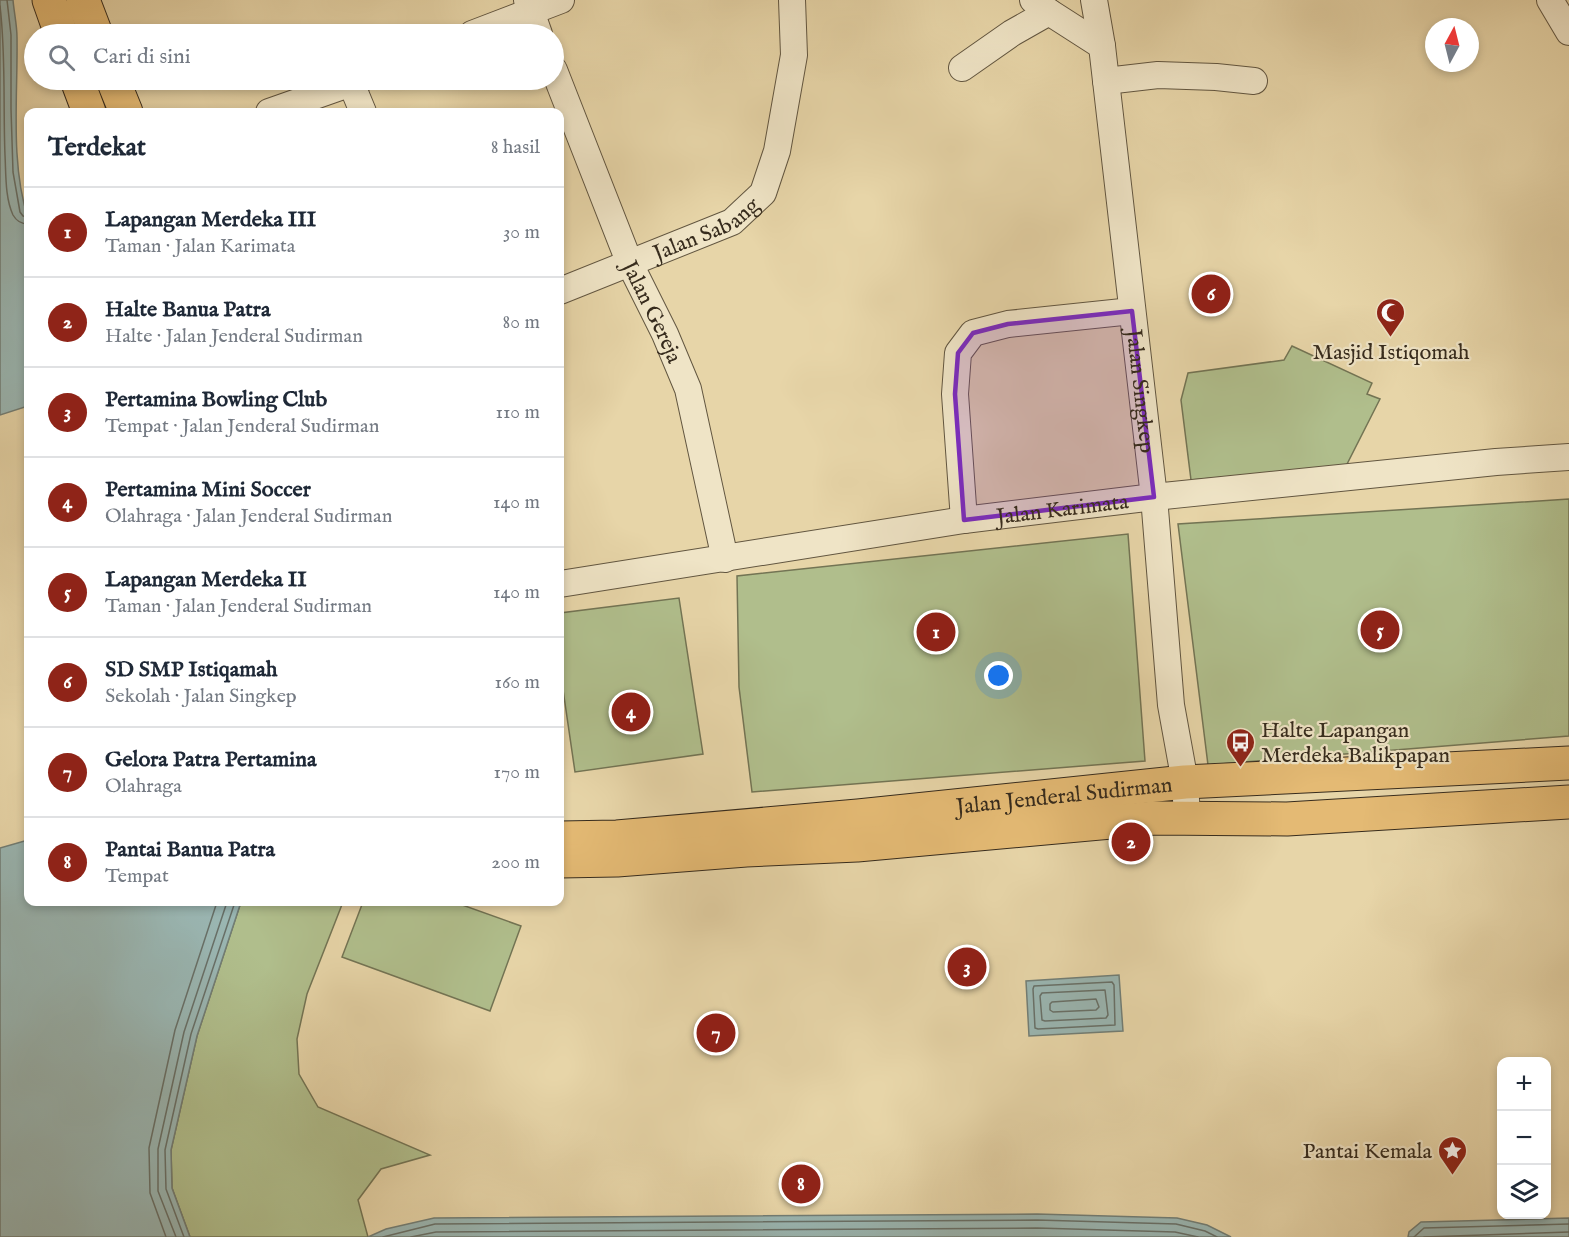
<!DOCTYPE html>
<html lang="id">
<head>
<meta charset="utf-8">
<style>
  body { margin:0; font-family:"IM FELL English",serif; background:#f2f2f3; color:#1f2937 }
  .controls { position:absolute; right:18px; bottom:18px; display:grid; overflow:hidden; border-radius:12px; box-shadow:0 3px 9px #0003 }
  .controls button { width:54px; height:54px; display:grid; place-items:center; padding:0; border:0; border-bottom:2px solid #e0e1e3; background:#fff; color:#1f2937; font:30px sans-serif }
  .compass { position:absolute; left:1425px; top:18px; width:54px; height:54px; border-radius:50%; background:#fff; box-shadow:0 3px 9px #0003; rotate:7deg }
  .you { position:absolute; left:999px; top:676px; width:21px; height:21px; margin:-15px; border:4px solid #fff; border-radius:50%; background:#1a73e8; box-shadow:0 0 0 9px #1a73e833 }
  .badge { display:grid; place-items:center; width:39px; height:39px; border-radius:50%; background:#8f2418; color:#fff; font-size:20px; font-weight:700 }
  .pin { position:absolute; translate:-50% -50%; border:3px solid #fff; box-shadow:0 2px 6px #0006 }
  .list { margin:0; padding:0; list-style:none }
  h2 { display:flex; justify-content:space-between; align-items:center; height:78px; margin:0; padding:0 24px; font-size:26px }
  h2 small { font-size:20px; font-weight:400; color:#747a83 }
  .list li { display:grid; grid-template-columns:39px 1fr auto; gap:18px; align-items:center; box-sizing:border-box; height:90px; padding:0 24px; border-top:2px solid #e0e1e3 }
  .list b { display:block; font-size:22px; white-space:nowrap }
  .list p { margin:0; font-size:20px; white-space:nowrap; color:#747a83 }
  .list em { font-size:20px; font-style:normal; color:#747a83 }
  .icon { flex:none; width:33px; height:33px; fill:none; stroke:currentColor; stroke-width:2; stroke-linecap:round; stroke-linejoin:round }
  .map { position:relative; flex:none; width:1569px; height:1237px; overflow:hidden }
  .search { position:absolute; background:#fff; box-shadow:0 3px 9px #0003; left:24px; top:24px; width:540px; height:66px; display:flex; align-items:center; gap:15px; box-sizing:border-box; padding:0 21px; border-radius:33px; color:#747a83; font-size:22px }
  .panel { position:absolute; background:#fff; box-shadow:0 3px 9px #0003; left:24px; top:108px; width:540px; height:798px; border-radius:12px }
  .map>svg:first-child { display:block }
</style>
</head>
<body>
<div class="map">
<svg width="1569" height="1237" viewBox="0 0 1569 1237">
  <rect width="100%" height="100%" fill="#e7d5a8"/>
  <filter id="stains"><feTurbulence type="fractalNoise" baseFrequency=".00333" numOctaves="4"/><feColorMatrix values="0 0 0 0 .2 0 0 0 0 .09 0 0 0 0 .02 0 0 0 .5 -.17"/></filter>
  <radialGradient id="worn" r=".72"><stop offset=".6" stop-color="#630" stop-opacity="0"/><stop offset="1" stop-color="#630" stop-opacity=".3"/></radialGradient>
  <path fill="#b0be8c" stroke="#737454" stroke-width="1.5" d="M1292,346L1372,383L1367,394L1380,399L1346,466L1191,480L1181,400L1188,373L1284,360Z
    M1569,499V736L1208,765L1178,524Z
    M1128,534L1145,761L752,792L739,687L737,576Z
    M679,598L703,754L575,772L560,669V613Z
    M241,902H343L307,994L297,1039L299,1074L318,1107L430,1155L381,1169L358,1200L368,1237H190L172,1188L171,1150L197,1036Z
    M363,902H454L521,926L490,1011L342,957Z"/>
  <path fill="#9ab6b2" stroke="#727e76" stroke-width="1.5" d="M0,0H13C14,12 17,25 17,37C18,95 10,163 28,218V406L0,415Z
    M28,840V902H241L197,1036L171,1150L172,1188L190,1237H0V848Z
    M1119,975L1123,1031L1029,1036L1026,981Z
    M1037,1214L1177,1218L1207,1225L1231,1237H368L386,1229L434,1218Z
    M1569,1218V1237H1408L1409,1232L1421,1222Z"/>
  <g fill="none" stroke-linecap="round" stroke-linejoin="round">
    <path stroke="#687068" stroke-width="1.5" d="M7,0L11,35V109L13,172L20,212L23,216L28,217
      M0,6C6,55 3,106 5,155C6,174 5,198 13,215C17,222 22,224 28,224
      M1112,982L1114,985L1115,1025L1038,1029L1035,1028L1033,989L1034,986Z
      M1105,990L1108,1015L1106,1018L1045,1021L1042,1020L1040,996L1042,993Z
      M1096,999L1099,1007L1096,1010L1053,1012L1050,1010V1004L1052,1002Z
      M166,1237L150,1193L149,1148L175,1030L217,902
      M176,1237L158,1191V1149L184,1032L227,902
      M184,1237L166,1189L165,1150L191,1034L235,902
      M383,1237L435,1224L1037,1220L1176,1224L1205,1231L1217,1237
      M411,1237L436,1232L1037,1228L1175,1232L1198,1237
      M1414,1237L1424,1228L1569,1224
      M1424,1237L1569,1232"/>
    <defs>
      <g id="minor">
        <path d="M527,0L539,34"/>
        <path d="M1033,0L1049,12L1102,46"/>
        <path id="s1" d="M1094,0L1102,46L1154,497L1171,705L1185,782L1187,817"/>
        <path d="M1550,0L1569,32"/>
        <path d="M472,34L561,0"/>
        <path d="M962,68L1012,33L1049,12"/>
        <path id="s2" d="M554,70L630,264L665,334L688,389L725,559"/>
        <path d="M1106,81L1158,75L1216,77L1254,81"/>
        <path d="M351,83L363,112"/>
        <path d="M269,112L360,80"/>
        <path id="s3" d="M560,291L732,222L763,193L777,151L794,55L792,0"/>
        <path d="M964,520L955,394L958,353L973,333L1008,324L1132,311"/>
        <path id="s4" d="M560,584L964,520L1154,497L1496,462L1569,457"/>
      </g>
      <g id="highway">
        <path d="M49,0L61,34"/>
        <path d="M83,0L96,34"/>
        <path d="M77,80L89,112"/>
        <path d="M113,80L126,112"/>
        <path id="s5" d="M560,838L617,837L858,816L1185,782L1569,763"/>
        <path d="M560,861L617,860L746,850L857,845L1155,818L1287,819L1569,802"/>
      </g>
    </defs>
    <use href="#minor" stroke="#625640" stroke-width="28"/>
    <use href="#highway" stroke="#362b1d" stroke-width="35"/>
    <use href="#minor" stroke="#efe4c6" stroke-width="26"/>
    <use href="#highway" stroke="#e4ba74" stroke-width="33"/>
  </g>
  <path fill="#7b2cbf" fill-opacity="0.2" stroke="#7b2cbf" stroke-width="4.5" stroke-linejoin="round" d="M1132,311L1154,497L964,520L955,394L958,353L973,333L1008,324Z"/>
  <defs>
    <symbol id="mosque-pin" viewBox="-11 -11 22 30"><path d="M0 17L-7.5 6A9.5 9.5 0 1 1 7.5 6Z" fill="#8f2418" stroke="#efe4c6"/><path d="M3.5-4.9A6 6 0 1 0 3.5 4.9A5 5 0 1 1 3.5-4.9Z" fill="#fff"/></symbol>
    <symbol id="bus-pin" viewBox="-11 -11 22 30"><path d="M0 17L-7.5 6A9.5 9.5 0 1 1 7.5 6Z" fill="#8f2418" stroke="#efe4c6"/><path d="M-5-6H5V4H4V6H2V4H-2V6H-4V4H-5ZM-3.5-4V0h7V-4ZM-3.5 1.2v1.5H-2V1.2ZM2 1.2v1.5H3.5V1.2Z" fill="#fff"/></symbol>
    <symbol id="sight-pin" viewBox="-11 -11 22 30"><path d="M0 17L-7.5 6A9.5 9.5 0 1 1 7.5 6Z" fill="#8f2418" stroke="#efe4c6"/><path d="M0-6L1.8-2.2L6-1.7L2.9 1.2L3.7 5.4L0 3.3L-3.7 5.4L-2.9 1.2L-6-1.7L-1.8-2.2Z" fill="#fff"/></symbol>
  </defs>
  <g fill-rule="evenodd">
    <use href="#mosque-pin" x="1374" y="296" width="33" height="45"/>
    <use href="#bus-pin" x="1224" y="726" width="33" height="45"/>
    <use href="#sight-pin" x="1436" y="1134" width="33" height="45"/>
  </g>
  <g text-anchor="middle" stroke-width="4.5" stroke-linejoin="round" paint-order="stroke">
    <g font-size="22" fill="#362b1d" stroke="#efe4c6">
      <text dy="8" stroke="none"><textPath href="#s3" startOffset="159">Jalan Sabang</textPath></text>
      <text dy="8" stroke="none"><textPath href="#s2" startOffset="261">Jalan Gereja</textPath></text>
      <text dy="8" stroke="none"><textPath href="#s1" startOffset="394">Jalan Singkep</textPath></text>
      <text dy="8" stroke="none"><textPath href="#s4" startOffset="508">Jalan Karimata</textPath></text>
      <text dy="8" stroke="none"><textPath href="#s5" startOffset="506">Jalan Jenderal Sudirman</textPath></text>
    </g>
    <g font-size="22" fill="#362b1d" stroke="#efe4c6">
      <text x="1391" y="359">Masjid Istiqomah</text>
      <text x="1261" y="737" text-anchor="start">Halte Lapangan<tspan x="1261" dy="25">Merdeka Balikpapan</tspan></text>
      <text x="1432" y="1158" text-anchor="end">Pantai Kemala</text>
    </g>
  </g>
  <rect width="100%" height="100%" filter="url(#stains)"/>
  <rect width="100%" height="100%" fill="url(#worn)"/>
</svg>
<div class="controls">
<button>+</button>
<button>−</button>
<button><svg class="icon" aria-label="layers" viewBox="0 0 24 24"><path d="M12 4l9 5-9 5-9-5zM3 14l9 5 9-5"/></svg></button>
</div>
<svg class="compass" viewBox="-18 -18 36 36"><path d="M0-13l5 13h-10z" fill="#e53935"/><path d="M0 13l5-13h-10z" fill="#747a83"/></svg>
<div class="you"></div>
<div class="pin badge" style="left:936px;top:632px">1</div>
<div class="pin badge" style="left:1131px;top:842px">2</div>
<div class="pin badge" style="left:967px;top:967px">3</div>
<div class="pin badge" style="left:631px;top:712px">4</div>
<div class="pin badge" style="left:1380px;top:630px">5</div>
<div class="pin badge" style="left:1211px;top:294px">6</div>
<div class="pin badge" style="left:716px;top:1033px">7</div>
<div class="pin badge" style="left:801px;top:1184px">8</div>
<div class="search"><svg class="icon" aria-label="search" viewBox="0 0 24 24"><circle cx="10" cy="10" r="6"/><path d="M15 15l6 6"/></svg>Cari di sini</div>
<section class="panel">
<h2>Terdekat<small>8 hasil</small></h2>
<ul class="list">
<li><span class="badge">1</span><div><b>Lapangan Merdeka III</b><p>Taman · Jalan Karimata</p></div><em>30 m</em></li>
<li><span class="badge">2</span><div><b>Halte Banua Patra</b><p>Halte · Jalan Jenderal Sudirman</p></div><em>80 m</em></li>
<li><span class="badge">3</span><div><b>Pertamina Bowling Club</b><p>Tempat · Jalan Jenderal Sudirman</p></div><em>110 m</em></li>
<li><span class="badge">4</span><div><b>Pertamina Mini Soccer</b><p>Olahraga · Jalan Jenderal Sudirman</p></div><em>140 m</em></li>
<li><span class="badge">5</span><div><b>Lapangan Merdeka II</b><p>Taman · Jalan Jenderal Sudirman</p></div><em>140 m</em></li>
<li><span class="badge">6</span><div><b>SD SMP Istiqamah</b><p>Sekolah · Jalan Singkep</p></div><em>160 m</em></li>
<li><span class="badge">7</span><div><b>Gelora Patra Pertamina</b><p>Olahraga</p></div><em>170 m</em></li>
<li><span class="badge">8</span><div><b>Pantai Banua Patra</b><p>Tempat</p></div><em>200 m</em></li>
</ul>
</section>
</div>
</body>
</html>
